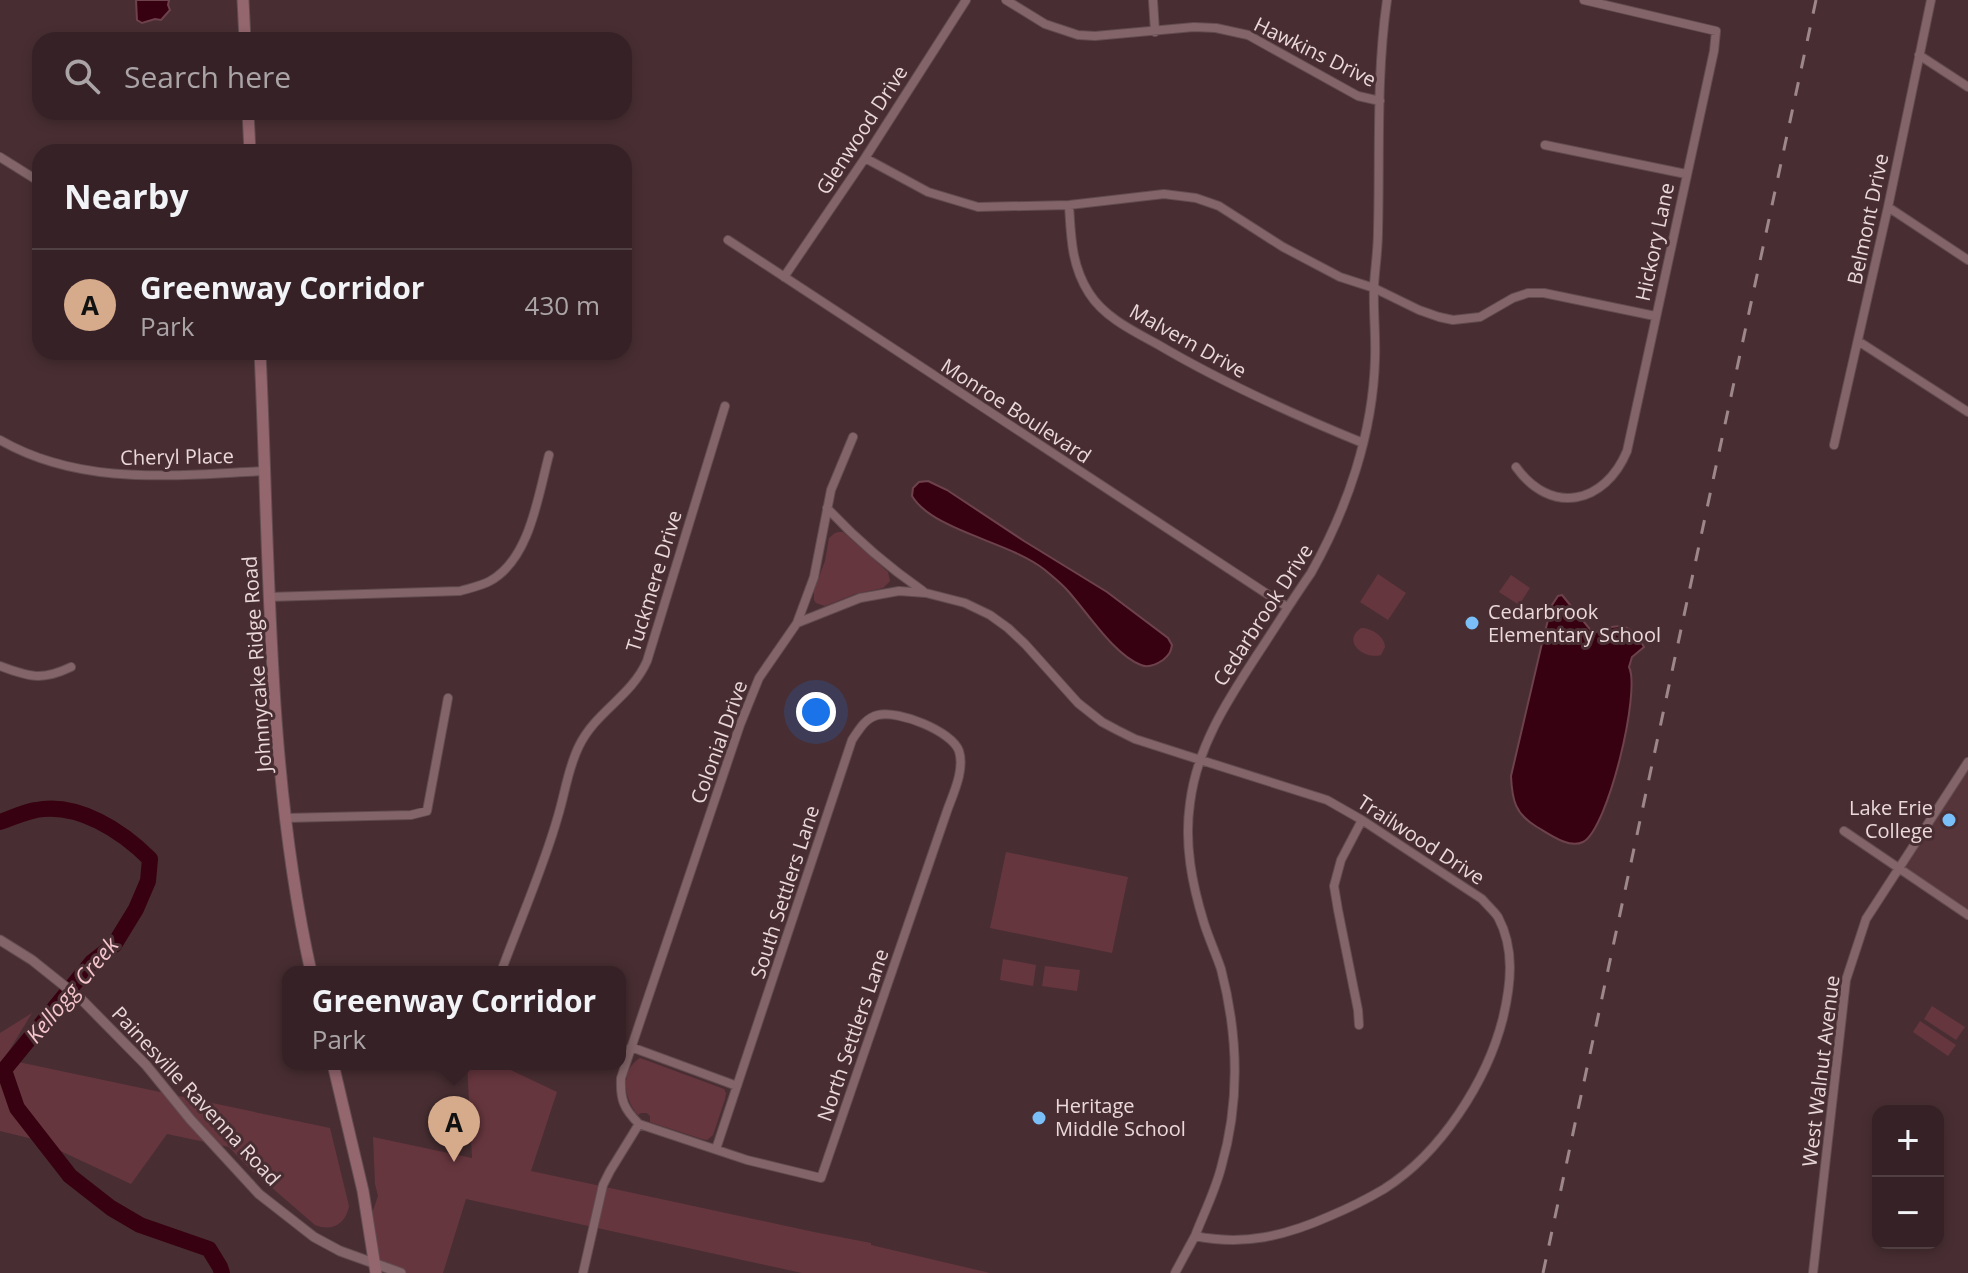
<!DOCTYPE html>
<html lang="en">
<head>
<meta charset="utf-8">
<style>
  body { margin:0; font-family:"Open Sans",sans-serif; background:#412f32; color:#f1f3f6 }
  .controls { position:absolute; right:24px; bottom:24px; display:grid; overflow:hidden; border-radius:16px; box-shadow:0 4px 12px #0003 }
  .controls button { width:72px; height:72px; display:grid; place-items:center; padding:0; border:0; border-bottom:2px solid #503f43; background:#362226; color:#f1f3f6; font:40px sans-serif }
  .you { position:absolute; left:816px; top:712px; width:28px; height:28px; margin:-20px; border:6px solid #fff; border-radius:50%; background:#1a73e8; box-shadow:0 0 0 12px #1a73e833 }
  .badge { display:grid; place-items:center; width:52px; height:52px; border-radius:50%; background:#d6ab8b; color:#111; font-size:26px; font-weight:700 }
  .pin { position:absolute; translate:-50% -66px; filter:drop-shadow(0 2px 4px #0008) }
  .pin::after { content:''; position:absolute; top:42px; width:28px; height:24px; background:inherit; clip-path:polygon(0 0,100% 0,50% 100%) }
  .popup { position:absolute; left:282px; top:966px; width:344px; height:104px; box-sizing:border-box; display:grid; place-content:center; border-radius:16px; background:#362226; filter:drop-shadow(0 2px 6px #0005); font-size:26px; white-space:nowrap; color:#aaa4a7 }
  .popup b { font-size:30px; color:#f1f3f6 }
  .popup::after { content:''; position:absolute; left:50%; top:100%; margin-left:-16px; border:16px solid transparent; border-top-color:#362226 }
  .list { margin:0; padding:0; list-style:none }
  h2 { display:flex; justify-content:space-between; align-items:center; height:104px; margin:0; padding:0 32px; font-size:34px }
  h2 small { font-size:26px; font-weight:400; color:#aaa4a7 }
  .list li { display:grid; grid-template-columns:52px 1fr auto; gap:24px; align-items:center; box-sizing:border-box; height:112px; padding:0 32px; border-top:2px solid #503f43 }
  .list b { display:block; font-size:30px; white-space:nowrap }
  .list p { margin:0; font-size:26px; white-space:nowrap; color:#aaa4a7 }
  .list em { font-size:26px; font-style:normal; color:#aaa4a7 }
  .icon { flex:none; width:44px; height:44px; fill:none; stroke:currentColor; stroke-width:2; stroke-linecap:round; stroke-linejoin:round }
  .map { position:relative; flex:none; width:1968px; height:1273px; overflow:hidden }
  .search { position:absolute; background:#362226; box-shadow:0 4px 12px #0003; left:32px; top:32px; width:600px; height:88px; display:flex; align-items:center; gap:20px; box-sizing:border-box; padding:0 28px; border-radius:24px; color:#aaa4a7; font-size:30px }
  .panel { position:absolute; background:#362226; box-shadow:0 4px 12px #0003; left:32px; top:144px; width:600px; height:216px; border-radius:24px }
  .map>svg:first-child { display:block }
</style>
</head>
<body>
<div class="map">
<svg width="1968" height="1273" viewBox="0 0 1968 1273">
  <rect width="100%" height="100%" fill="#482e32"/>
  <path fill="#56353a" d="M1968,762V915L1899,869Z"/>
  <path fill="#66363e" d="M839,532H843L888,572L890,581L883,588L855,594L825,606L816,603L814,600V590L825,561L829,538L835,533Z
    M1378,574L1406,593L1388,620L1360,602Z
    M1511,575L1530,588L1519,605L1499,592Z
    M1361,628C1371,628 1385,636 1385,647L1381,655C1365,660 1341,642 1361,628Z
    M1006,852L1128,877L1112,953L990,928Z
    M1003,959L1036,965L1033,986L1000,980Z
    M1045,966L1080,970L1077,991L1042,986Z
    M1932,1006L1965,1027L1956,1040L1924,1019Z
    M32,1013L4,1059L330,1128L349,1206C346,1224 332,1232 315,1225L249,1168L229,1147L167,1134L131,1184L37,1140L0,1131V1033Z
    M1920,1021L1956,1045L1948,1056L1913,1032Z
    M640,1058L724,1089L726,1093L725,1099L713,1135L707,1140L702,1139L650,1122V1116L647,1113H641L638,1115C624,1099 619,1071 640,1058Z
    M467,1064H498L557,1092L531,1171L814,1232L871,1243V1245L990,1273H802L466,1199L443,1273H407L377,1260L366,1231L378,1196L375,1184L373,1137L472,1158Z"/>
  <path fill="#380111" stroke="#6d424d" stroke-width="2" d="M136,0H169L168,5L170,10L161,20L155,19L142,23L137,20Z
    M928,481L947,490L1024,541L1107,592L1168,638L1172,645C1171,652 1169,655 1163,660C1157,664 1148,668 1141,665C1114,655 1087,612 1068,591C1061,583 1053,577 1045,570C1011,542 933,531 912,496L913,488L919,482Z
    M1562,595L1593,633C1617,623 1630,621 1644,647L1632,657L1629,667C1641,691 1608,829 1583,842C1569,849 1549,834 1537,827C1515,814 1512,800 1511,776L1543,639L1552,605L1558,596Z"/>
  <g fill="none" stroke-linecap="round" stroke-linejoin="round">
    <path stroke="#380111" stroke-width="16" d="M0,822C12,818 24,812 36,810C78,802 122,831 150,859L148,881L136,909L114,945L92,962L4,1070L17,1108L70,1176L111,1208L140,1225L209,1249L220,1267L222,1273"/>
    <defs>
      <path id="minor" d="M1006,0L1045,24L1078,35L1095,36L1194,27L1216,28L1248,35L1358,96L1380,101
        M1153,0L1155,32
        M1919,55L1968,87
        M1545,145L1686,174
        M0,157L40,182
        M865,158L928,192L978,207L1069,205L1164,194L1196,198L1219,206L1283,247L1340,277L1374,288L1419,310L1439,317L1453,320L1480,317L1513,298L1528,293H1544L1655,316
        M1069,205C1071,236 1071,265 1089,293C1104,317 1133,331 1157,344C1223,383 1292,414 1363,443
        M1888,207L1968,260
        M728,240L1287,607
        M784,277L865,158L966,0
        M1858,341L1968,412
        M0,440C82,487 175,475 265,471
        M1834,445L1888,207L1931,0
        M1516,467C1551,516 1605,504 1627,451L1714,51L1716,31L1584,0
        M827,508C856,539 887,566 923,591
        M269,597L460,591C470,588 481,586 490,581C530,559 538,496 549,455
        M797,623L814,577L831,490L853,437
        M0,666C29,677 42,681 71,667
        M285,818L411,815L427,811L448,698
        M1844,831L1968,915
        M501,972C520,920 543,869 558,816C565,793 568,768 579,746C596,711 631,697 647,661L725,406
        M1359,1025L1358,1010L1338,910L1334,886L1341,860L1362,820
        M631,1047L737,1086
        M716,1149L852,740C859,730 865,718 878,715C898,710 952,731 959,751C965,770 953,794 947,811L821,1178L747,1160L639,1124C624,1109 620,1100 621,1078L740,725L759,678L797,623L860,598L899,591L926,593L965,603L990,615L1008,628L1025,644L1078,703L1102,722L1117,730L1135,739L1188,756L1327,800L1362,820L1482,899C1487,905 1494,911 1498,917C1515,949 1511,984 1503,1018C1487,1081 1441,1153 1384,1189C1367,1199 1349,1208 1330,1216C1285,1236 1244,1246 1195,1236L1175,1273
        M1195,1236C1204,1213 1215,1191 1221,1168C1240,1103 1238,1034 1221,969C1216,954 1209,939 1204,923C1192,884 1184,844 1190,803C1197,747 1227,701 1257,655C1275,628 1292,600 1311,573C1347,509 1373,434 1375,359C1376,335 1373,310 1374,286C1375,268 1378,250 1378,231C1380,155 1376,76 1387,0
        M583,1273L603,1185L610,1171L639,1124
        M1813,1273L1846,980L1866,919L1968,762"/>
      <path id="tertiary" d="M0,940L32,960L82,1000L146,1065L190,1119L259,1194L314,1237L340,1251L401,1273"/>
      <path id="secondary" d="M243,0L245,40
        M248,112L250,152
        M260,352C270,559 266,769 311,972
        M333,1064L363,1191L376,1273"/>
    </defs>
    <use href="#minor" stroke="#634c50" stroke-width="10"/>
    <use href="#tertiary" stroke="#634c50" stroke-width="11"/>
    <use href="#secondary" stroke="#634c50" stroke-width="13"/>
    <use href="#minor" stroke="#836569" stroke-width="8"/>
    <use href="#tertiary" stroke="#836569" stroke-width="9"/>
    <use href="#secondary" stroke="#94666e" stroke-width="11"/>
    <path stroke="#9d878a" stroke-width="3" stroke-dasharray="14 14" stroke-linecap="butt" d="M1543,1273L1816,0"/>
  </g>
  <g fill="#7abff8" stroke="#482e32" stroke-width="3">
    <circle cx="1472" cy="623" r="8"/>
    <circle cx="1949" cy="820" r="8"/>
    <circle cx="1039" cy="1118" r="8"/>
  </g>
  <g text-anchor="middle" stroke-width="6" stroke-linejoin="round" paint-order="stroke">
    <g font-size="20" fill="#ead8da" stroke="#482e32">
      <text transform="translate(1315 52) rotate(26)" y="7">Hawkins Drive</text>
      <text transform="translate(862 130) rotate(-57)" y="7">Glenwood Drive</text>
      <text transform="translate(1868 219) rotate(-78)" y="7">Belmont Drive</text>
      <text transform="translate(1655 242) rotate(-78)" y="7">Hickory Lane</text>
      <text transform="translate(1188 341) rotate(29)" y="7">Malvern Drive</text>
      <text transform="translate(1016 411) rotate(33)" y="7">Monroe Boulevard</text>
      <text transform="translate(177 457) rotate(-1)" y="7">Cheryl Place</text>
      <text transform="translate(654 581) rotate(-73)" y="7">Tuckmere Drive</text>
      <text transform="translate(1263 615) rotate(-57)" y="7">Cedarbrook Drive</text>
      <text transform="translate(257 664) rotate(-94)" y="7">Johnnycake Ridge Road</text>
      <text transform="translate(719 742) rotate(-70)" y="7">Colonial Drive</text>
      <text transform="translate(1421 840) rotate(33)" y="7">Trailwood Drive</text>
      <text transform="translate(785 892) rotate(-72)" y="7">South Settlers Lane</text>
      <text transform="translate(853 1035) rotate(-71)" y="7">North Settlers Lane</text>
      <text transform="translate(1821 1071) rotate(-83)" y="7">West Walnut Avenue</text>
      <text transform="translate(196 1096) rotate(47)" y="7">Painesville Ravenna Road</text>
    </g>
    <g font-size="20" fill="#ead8da" stroke="#482e32" text-anchor="start">
      <text x="1488" y="619">Cedarbrook<tspan x="1488" dy="23">Elementary School</tspan></text>
      <text x="1933" y="815" text-anchor="end">Lake Erie<tspan x="1933" dy="23">College</tspan></text>
      <text x="1055" y="1113">Heritage<tspan x="1055" dy="23">Middle School</tspan></text>
    </g>
    <g font-size="22" font-style="italic" fill="#f6c6cc" stroke="#482e32">
      <text transform="translate(72 990) rotate(-50)" y="8">Kellogg Creek</text>
    </g>
  </g>
</svg>
<div class="controls">
<button>+</button>
<button>−</button>
</div>
<div class="you"></div>
<div class="pin badge" style="left:454px;top:1162px">A</div>
<div class="popup"><b>Greenway Corridor</b>Park</div>
<div class="search"><svg class="icon" aria-label="search" viewBox="0 0 24 24"><circle cx="10" cy="10" r="6"/><path d="M15 15l6 6"/></svg>Search here</div>
<section class="panel">
<h2>Nearby<small></small></h2>
<ul class="list">
<li><span class="badge">A</span><div><b>Greenway Corridor</b><p>Park</p></div><em>430 m</em></li>
</ul>
</section>
</div>
</body>
</html>
